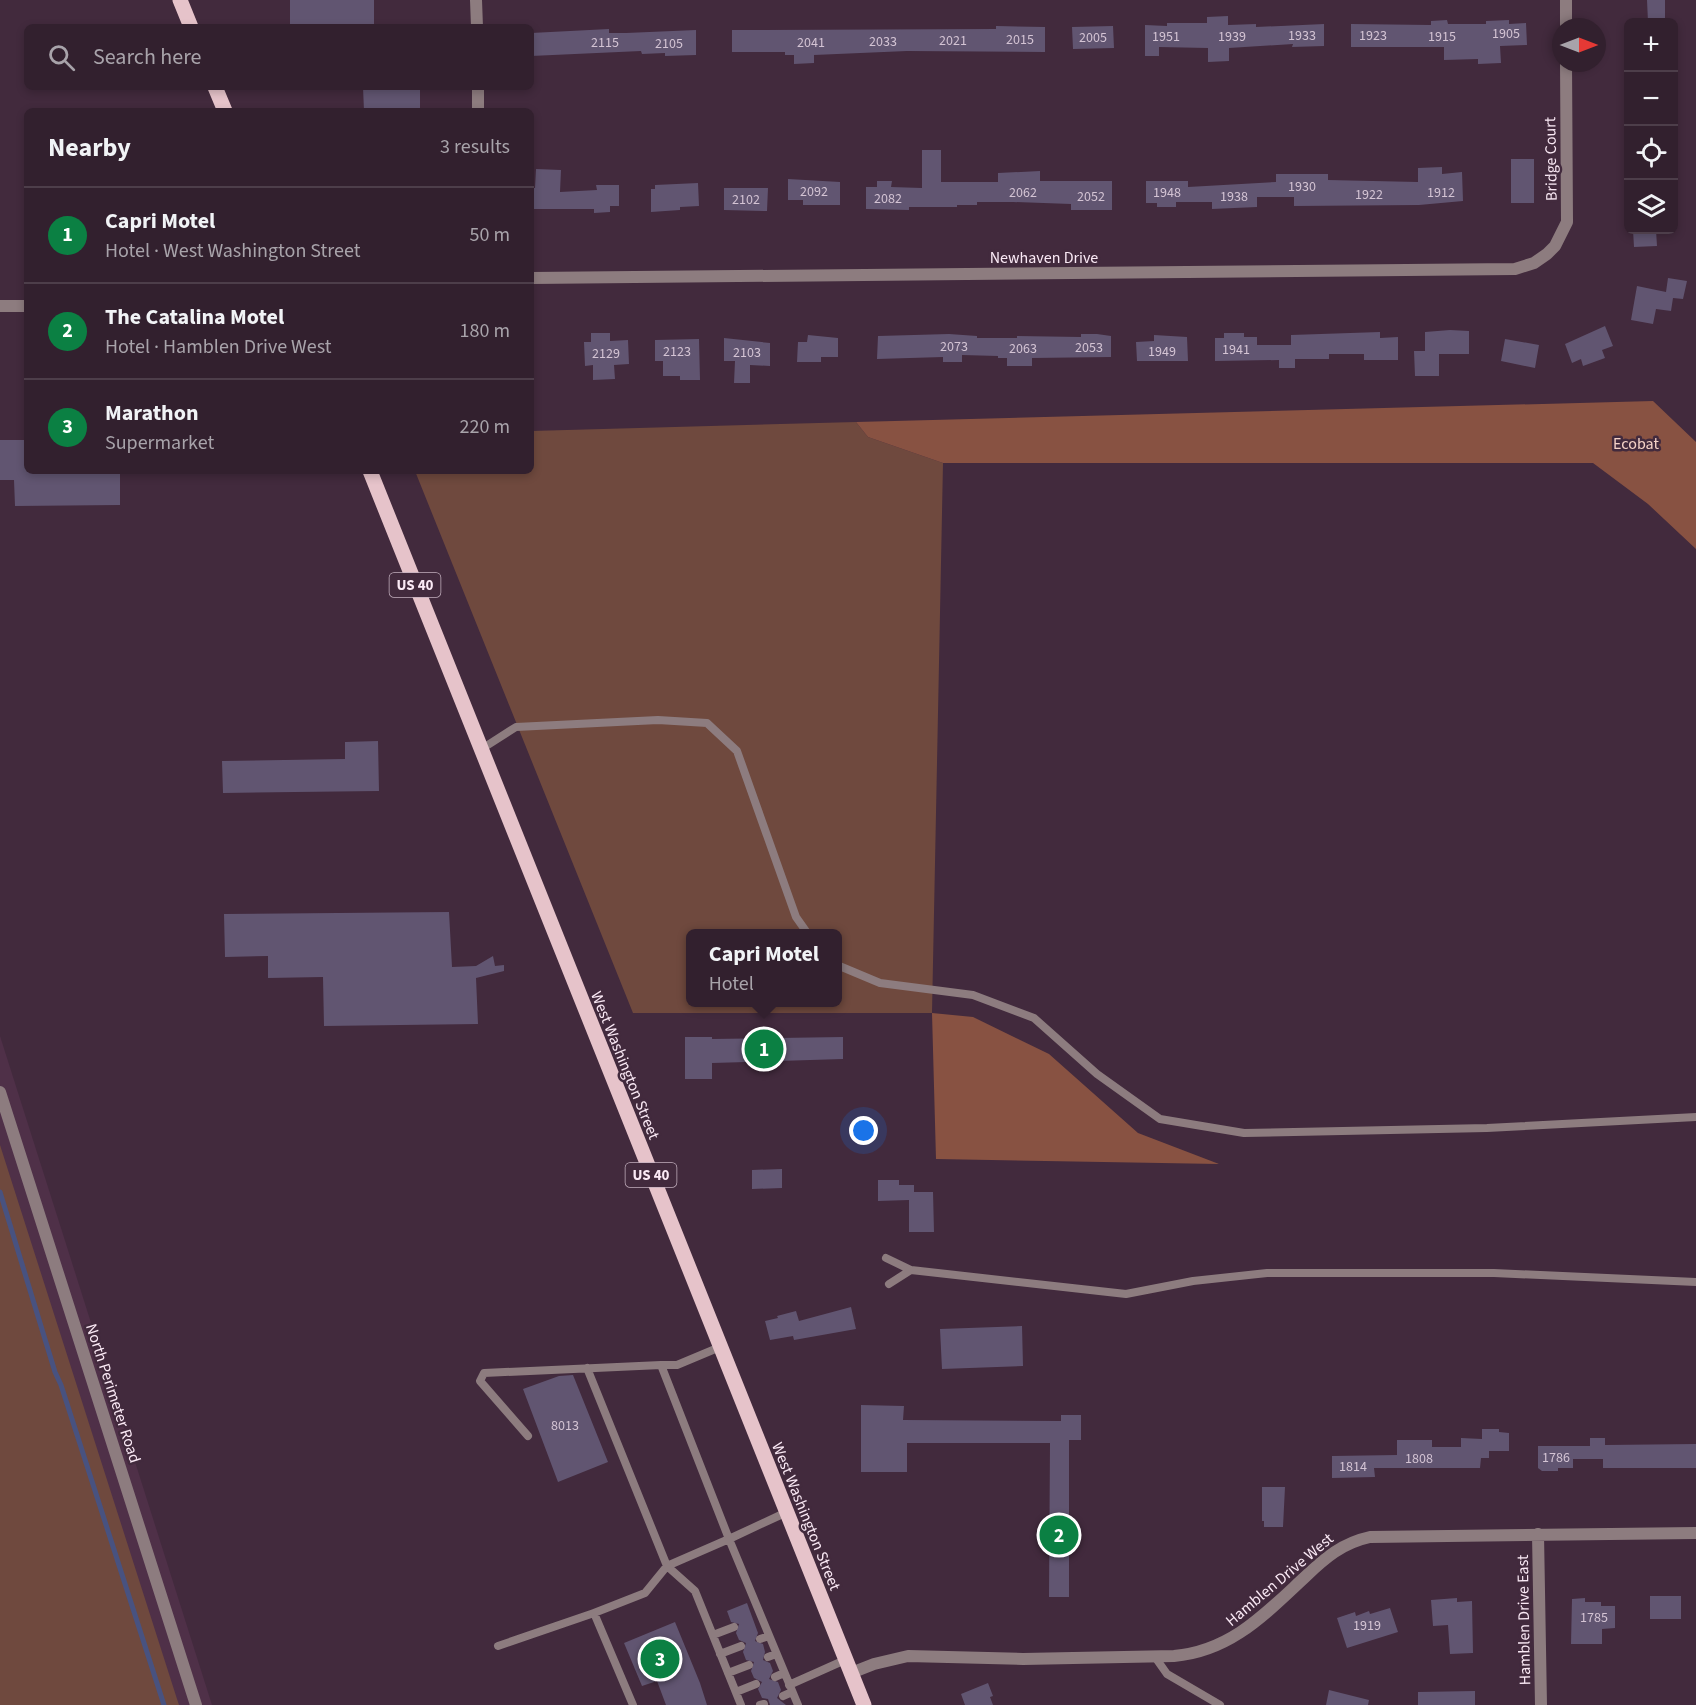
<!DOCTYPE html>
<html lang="en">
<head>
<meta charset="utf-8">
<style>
  body { margin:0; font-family:"Source Sans 3",sans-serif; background:#3d2d3a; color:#f1f3f6 }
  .controls { position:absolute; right:18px; top:18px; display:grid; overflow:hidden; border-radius:9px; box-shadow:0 3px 9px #0003 }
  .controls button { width:54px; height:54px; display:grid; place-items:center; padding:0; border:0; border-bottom:2px solid #4d3e4a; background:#32202e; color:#f1f3f6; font:30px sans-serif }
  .compass { position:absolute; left:1552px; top:18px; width:54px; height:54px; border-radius:50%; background:#32202e; box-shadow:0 3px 9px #0003; rotate:90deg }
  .you { position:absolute; left:864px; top:1131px; width:21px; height:21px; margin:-15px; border:4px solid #fff; border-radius:50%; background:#1a73e8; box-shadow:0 0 0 9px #1a73e833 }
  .badge { display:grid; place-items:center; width:39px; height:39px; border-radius:50%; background:#0b8043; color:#fff; font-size:20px; font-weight:700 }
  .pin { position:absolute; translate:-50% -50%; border:3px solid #fff; box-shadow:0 2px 6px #0006 }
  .popup { position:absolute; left:686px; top:929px; width:156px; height:78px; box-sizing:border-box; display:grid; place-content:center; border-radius:9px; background:#32202e; filter:drop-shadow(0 2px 4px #0005); font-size:20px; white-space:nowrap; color:#a8a3aa }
  .popup b { font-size:22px; color:#f1f3f6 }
  .popup::after { content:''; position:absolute; left:50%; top:100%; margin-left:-12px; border:12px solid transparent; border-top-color:#32202e }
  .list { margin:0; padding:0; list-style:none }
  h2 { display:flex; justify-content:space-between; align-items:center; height:78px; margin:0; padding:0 24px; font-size:26px }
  h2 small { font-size:20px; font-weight:400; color:#a8a3aa }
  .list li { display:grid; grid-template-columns:39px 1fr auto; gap:18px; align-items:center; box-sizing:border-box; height:96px; padding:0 24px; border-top:2px solid #4d3e4a }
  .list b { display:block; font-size:22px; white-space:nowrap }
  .list p { margin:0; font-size:20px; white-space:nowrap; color:#a8a3aa }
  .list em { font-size:20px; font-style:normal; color:#a8a3aa }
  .icon { flex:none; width:33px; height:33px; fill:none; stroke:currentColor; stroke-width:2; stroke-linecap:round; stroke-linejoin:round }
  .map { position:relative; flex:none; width:1696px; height:1705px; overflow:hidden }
  .search { position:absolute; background:#32202e; box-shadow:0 3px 9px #0003; left:24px; top:24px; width:510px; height:66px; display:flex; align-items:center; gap:15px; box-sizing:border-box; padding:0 21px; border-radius:9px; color:#a8a3aa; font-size:22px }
  .panel { position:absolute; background:#32202e; box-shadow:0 3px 9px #0003; left:24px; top:108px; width:510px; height:366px; border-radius:9px }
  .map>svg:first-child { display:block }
</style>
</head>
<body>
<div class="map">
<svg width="1696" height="1705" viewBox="0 0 1696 1705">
  <rect width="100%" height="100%" fill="#422a3d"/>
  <path fill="#4f3048" d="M0,1036L67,1247L212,1705H0Z"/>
  <path fill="#6f493e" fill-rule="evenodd" d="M856,422L868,437L943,463L932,1013H633L415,471H531V431ZM690,934H837V1002H690Z
    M0,1145L177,1699L179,1705H0Z"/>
  <path fill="#885242" d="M1653,401L1696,442V549L1648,504L1593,463H943L868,437L856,422Z
    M932,1013L973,1017L1049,1054L1138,1133L1219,1164L936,1159Z"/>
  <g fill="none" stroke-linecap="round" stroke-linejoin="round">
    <path stroke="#485280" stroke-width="5" d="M0,1192L55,1372L61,1385L164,1705"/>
  </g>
  <path fill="#615571" d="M290,0H374V27H290Z
    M1647,0H1665V22H1648Z
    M1228,16V25L1256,24V27L1324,24V46L1292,47L1293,44L1229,48V61L1208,62V48L1159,47V56H1145V25L1167,26V23H1207V17Z
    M1447,20L1448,24H1486V21L1509,20V24L1526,23L1527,45L1500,46L1501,63L1478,64V59L1444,60V47H1351V24L1431,25V21Z
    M996,26L1045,27V52L907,51L814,55V63L794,64V55H785V52H732V30L996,29Z
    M1113,26L1114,48L1073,49L1072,27Z
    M609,29V33H626L696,30V55L665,56V53L642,54L641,51L531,56V33Z
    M363,87H420V111H364Z
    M922,150H941V182H998V173L1040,171V181H1112V210H1071V204L1013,202H977V205H957V207H909V210L866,209V187H877V181H892L891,187L922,188Z
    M1511,159H1534V203H1511Z
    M1442,167V174L1462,172L1463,201L1419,205L1294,206V197H1257V207L1212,209V202H1176V207H1157V203H1146V181H1188V187L1276,182V174H1328V180L1418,182V168Z
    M536,169L561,170L560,192L597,190L596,185H619V206H610V212L594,213V209H531V188H535Z
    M788,179L840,182V205H803V200H788Z
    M698,183L699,206L680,207V210L651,212V189H655V185Z
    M724,188H768L767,211L724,210Z
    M1633,230H1656L1657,246L1634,247Z
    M1668,278L1687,281L1683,299L1673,298L1671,311L1656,309L1653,324L1631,320L1637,286L1666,292Z
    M1605,326L1613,346L1602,350L1605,358L1583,366L1581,359L1572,363L1565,344Z
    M1450,330L1469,331V354H1439V376H1415L1414,351H1425V332Z
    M1380,332V338L1398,337V360H1364V354H1329V359H1295V368H1279V360L1215,361V338H1224V333H1244V337H1257V345H1291V335Z
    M591,333H610V341L628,340L629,364L614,365L615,379L593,380V365L585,366L584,342H591Z
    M949,334L977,336V338H1017V336L1081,337V334H1097L1111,336V357L1032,358V366H1007V358H998V356L962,355V362H943V357L877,359L878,336Z
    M808,335L838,338V357H821V362H797L798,342H807Z
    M1154,335L1187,337L1188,361H1137L1136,342L1154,341Z
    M724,338L770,343V366L750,365V383H734L735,361H724Z
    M699,339L700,380H680V376H663V361H655V340Z
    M1505,339L1539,345L1535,368L1501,361Z
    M0,440H27V471H120V505L15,506L14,480H0Z
    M378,741L379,791L223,793L222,761L345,759V742Z
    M449,912L452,967L476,966L493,956L495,966L504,965V971L476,978L478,1024L324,1026L323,977L268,978V956L225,957L224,914Z
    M685,1037H712V1039L843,1037V1059L712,1063V1079H685Z
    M782,1169V1188L752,1189V1170Z
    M878,1180H899V1185H914V1192H933L934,1232H909V1200L878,1201Z
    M851,1307L856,1329L794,1340L793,1336L770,1340L765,1321L778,1318L777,1316L796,1311L799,1321Z
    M1022,1326L1023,1366L942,1369L940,1329Z
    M573,1375L608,1462L558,1482L523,1389L559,1376Z
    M861,1405L904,1406L903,1420L1061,1421V1415H1081V1440H1069V1597H1049L1050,1443H907V1472H861Z
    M1482,1429H1499V1432L1509,1433V1451H1489V1458H1481L1480,1468H1374L1375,1477L1332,1478V1456L1397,1455V1440H1432V1447H1461V1438L1482,1439Z
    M1590,1438H1605V1445L1696,1444V1468H1603V1459H1573V1468H1558V1471H1542L1538,1468V1446H1590Z
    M1262,1487H1285L1283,1527H1264V1521H1262Z
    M1650,1596H1681V1619H1650Z
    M1457,1598V1602L1472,1601L1473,1653L1450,1654L1448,1625L1433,1626L1431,1600Z
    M1585,1598V1602H1601V1606H1615V1628L1602,1629V1644H1571L1572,1599Z
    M747,1603L758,1633L755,1641L763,1644L765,1652L763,1660L770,1663L773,1671L769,1679L778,1682L781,1690L777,1698L786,1705H770L768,1699L762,1698L758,1689L762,1682L754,1678L751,1671L754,1662L746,1660L743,1652L746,1643L739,1640L736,1633L739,1624L731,1622L727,1611Z
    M1390,1608L1398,1632L1347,1648L1337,1618L1355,1612L1356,1616L1369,1611L1370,1614Z
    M675,1622L700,1683L707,1705H666L657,1681L642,1686L624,1643Z
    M988,1683L993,1696L990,1697L993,1705H965L961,1694Z
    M1329,1690L1369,1700L1368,1705H1326Z
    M1475,1691V1705H1418V1692Z"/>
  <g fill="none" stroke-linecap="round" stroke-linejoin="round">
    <path stroke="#8d7c7f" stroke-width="8" d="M480,750L516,727L658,720L707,723L737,751L796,917L808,934
      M837,965L880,983L973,995L1034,1018L1097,1074L1160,1119L1244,1133L1487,1128L1696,1117
      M886,1258L911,1270L889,1284
      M911,1270L1126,1294L1193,1281L1267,1273H1494L1696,1282
      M587,1368L667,1566L729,1539L661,1365H677L720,1347
      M528,1436L480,1381L484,1373L661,1365
      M787,1512L729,1539L798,1705
      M713,1635L734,1627
      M760,1639L769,1636
      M498,1646L594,1613
      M720,1654L741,1646
      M768,1657L776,1654
      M1155,1657L1167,1674L1220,1705
      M728,1673L749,1665
      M775,1677L784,1673
      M789,1685L845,1660
      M736,1692L756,1684
      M783,1696L792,1692
      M633,1705L594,1613L645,1593L667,1566L695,1591L741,1705
      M760,1705L764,1704"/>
    <path stroke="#8d7c7f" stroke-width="12" d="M476,0L477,27
      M1566,0V27
      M478,87V111
      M531,278L1515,269L1534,263L1547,254L1555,246L1567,222L1566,63
      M0,306H27
      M1538,1534L1541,1705
      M851,1673L874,1664L908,1656L1023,1659L1174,1656C1231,1651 1265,1614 1305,1577C1325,1558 1342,1543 1370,1537L1696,1533"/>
    <path stroke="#8d7c7f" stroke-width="12" d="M0,1092L196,1705"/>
    <path stroke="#e6c3ca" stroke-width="15" d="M180,0L191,27
      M215,87L225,111
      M370,471L864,1705"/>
  </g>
  <g text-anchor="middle" stroke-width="5" stroke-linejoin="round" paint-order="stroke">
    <g font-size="14" fill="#d4c4d4">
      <text x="1506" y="38">1905</text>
      <text x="1302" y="40">1933</text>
      <text x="1373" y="40">1923</text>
      <text x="1166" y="41">1951</text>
      <text x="1232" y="41">1939</text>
      <text x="1442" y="41">1915</text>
      <text x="1093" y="42">2005</text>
      <text x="1020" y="44">2015</text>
      <text x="953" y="45">2021</text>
      <text x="883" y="46">2033</text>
      <text x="605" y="47">2115</text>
      <text x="811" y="47">2041</text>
      <text x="669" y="48">2105</text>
      <text x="1302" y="191">1930</text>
      <text x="814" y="196">2092</text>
      <text x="1023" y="197">2062</text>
      <text x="1167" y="197">1948</text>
      <text x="1441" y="197">1912</text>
      <text x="1369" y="199">1922</text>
      <text x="1091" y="201">2052</text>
      <text x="1234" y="201">1938</text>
      <text x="888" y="203">2082</text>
      <text x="746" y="204">2102</text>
      <text x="954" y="351">2073</text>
      <text x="1089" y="352">2053</text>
      <text x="1023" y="353">2063</text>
      <text x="1236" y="354">1941</text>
      <text x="677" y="356">2123</text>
      <text x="1162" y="356">1949</text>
      <text x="747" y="357">2103</text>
      <text x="606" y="358">2129</text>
      <text x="565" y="1430">8013</text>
      <text x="1556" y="1462">1786</text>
      <text x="1419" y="1463">1808</text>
      <text x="1353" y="1471">1814</text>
      <text x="1594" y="1622">1785</text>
      <text x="1367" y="1630">1919</text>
    </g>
    <g fill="#422a3d" stroke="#c3b0be" stroke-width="1.5">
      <rect x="389.5" y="573" width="51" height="24" rx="4.5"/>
      <rect x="625.5" y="1163" width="51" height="24" rx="4.5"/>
    </g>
    <g font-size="15" font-weight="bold" fill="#fae9f5">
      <text x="415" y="590">US 40</text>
      <text x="651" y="1180">US 40</text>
    </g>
    <g font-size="16" fill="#fae9f5" stroke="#422a3d">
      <text transform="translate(1550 159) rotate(-91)" y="6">Bridge Court</text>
      <text x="1044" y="263">Newhaven Drive</text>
      <text transform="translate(626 1065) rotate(68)" y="6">West Washington Street</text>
      <text transform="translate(114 1393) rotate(72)" y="6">North Perimeter Road</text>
      <text transform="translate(807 1516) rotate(68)" y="6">West Washington Street</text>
      <text transform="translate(1279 1579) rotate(-40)" y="6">Hamblen Drive West</text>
      <text transform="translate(1523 1620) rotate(-91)" y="6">Hamblen Drive East</text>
    </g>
    <g font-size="16" fill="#f5d2c7" stroke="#422a3d">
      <text x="1636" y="449">Ecobat</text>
    </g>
  </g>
</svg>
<div class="controls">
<button>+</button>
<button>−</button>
<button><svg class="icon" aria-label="locate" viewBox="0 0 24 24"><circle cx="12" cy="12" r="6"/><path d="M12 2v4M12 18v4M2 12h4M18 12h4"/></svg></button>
<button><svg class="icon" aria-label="layers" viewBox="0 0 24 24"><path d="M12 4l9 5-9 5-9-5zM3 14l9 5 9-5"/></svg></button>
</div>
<svg class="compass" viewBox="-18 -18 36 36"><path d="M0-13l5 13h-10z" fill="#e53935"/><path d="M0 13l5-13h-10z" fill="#a8a3aa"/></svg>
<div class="you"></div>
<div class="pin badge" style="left:764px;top:1049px">1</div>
<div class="popup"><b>Capri Motel</b>Hotel</div>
<div class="pin badge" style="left:1059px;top:1535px">2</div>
<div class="pin badge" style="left:660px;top:1659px">3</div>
<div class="search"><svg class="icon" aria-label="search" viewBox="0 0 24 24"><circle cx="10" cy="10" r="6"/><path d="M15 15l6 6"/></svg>Search here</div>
<section class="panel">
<h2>Nearby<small>3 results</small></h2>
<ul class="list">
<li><span class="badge">1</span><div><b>Capri Motel</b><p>Hotel · West Washington Street</p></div><em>50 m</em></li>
<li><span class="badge">2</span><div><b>The Catalina Motel</b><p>Hotel · Hamblen Drive West</p></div><em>180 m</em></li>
<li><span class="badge">3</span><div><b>Marathon</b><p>Supermarket</p></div><em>220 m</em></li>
</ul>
</section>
</div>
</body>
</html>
